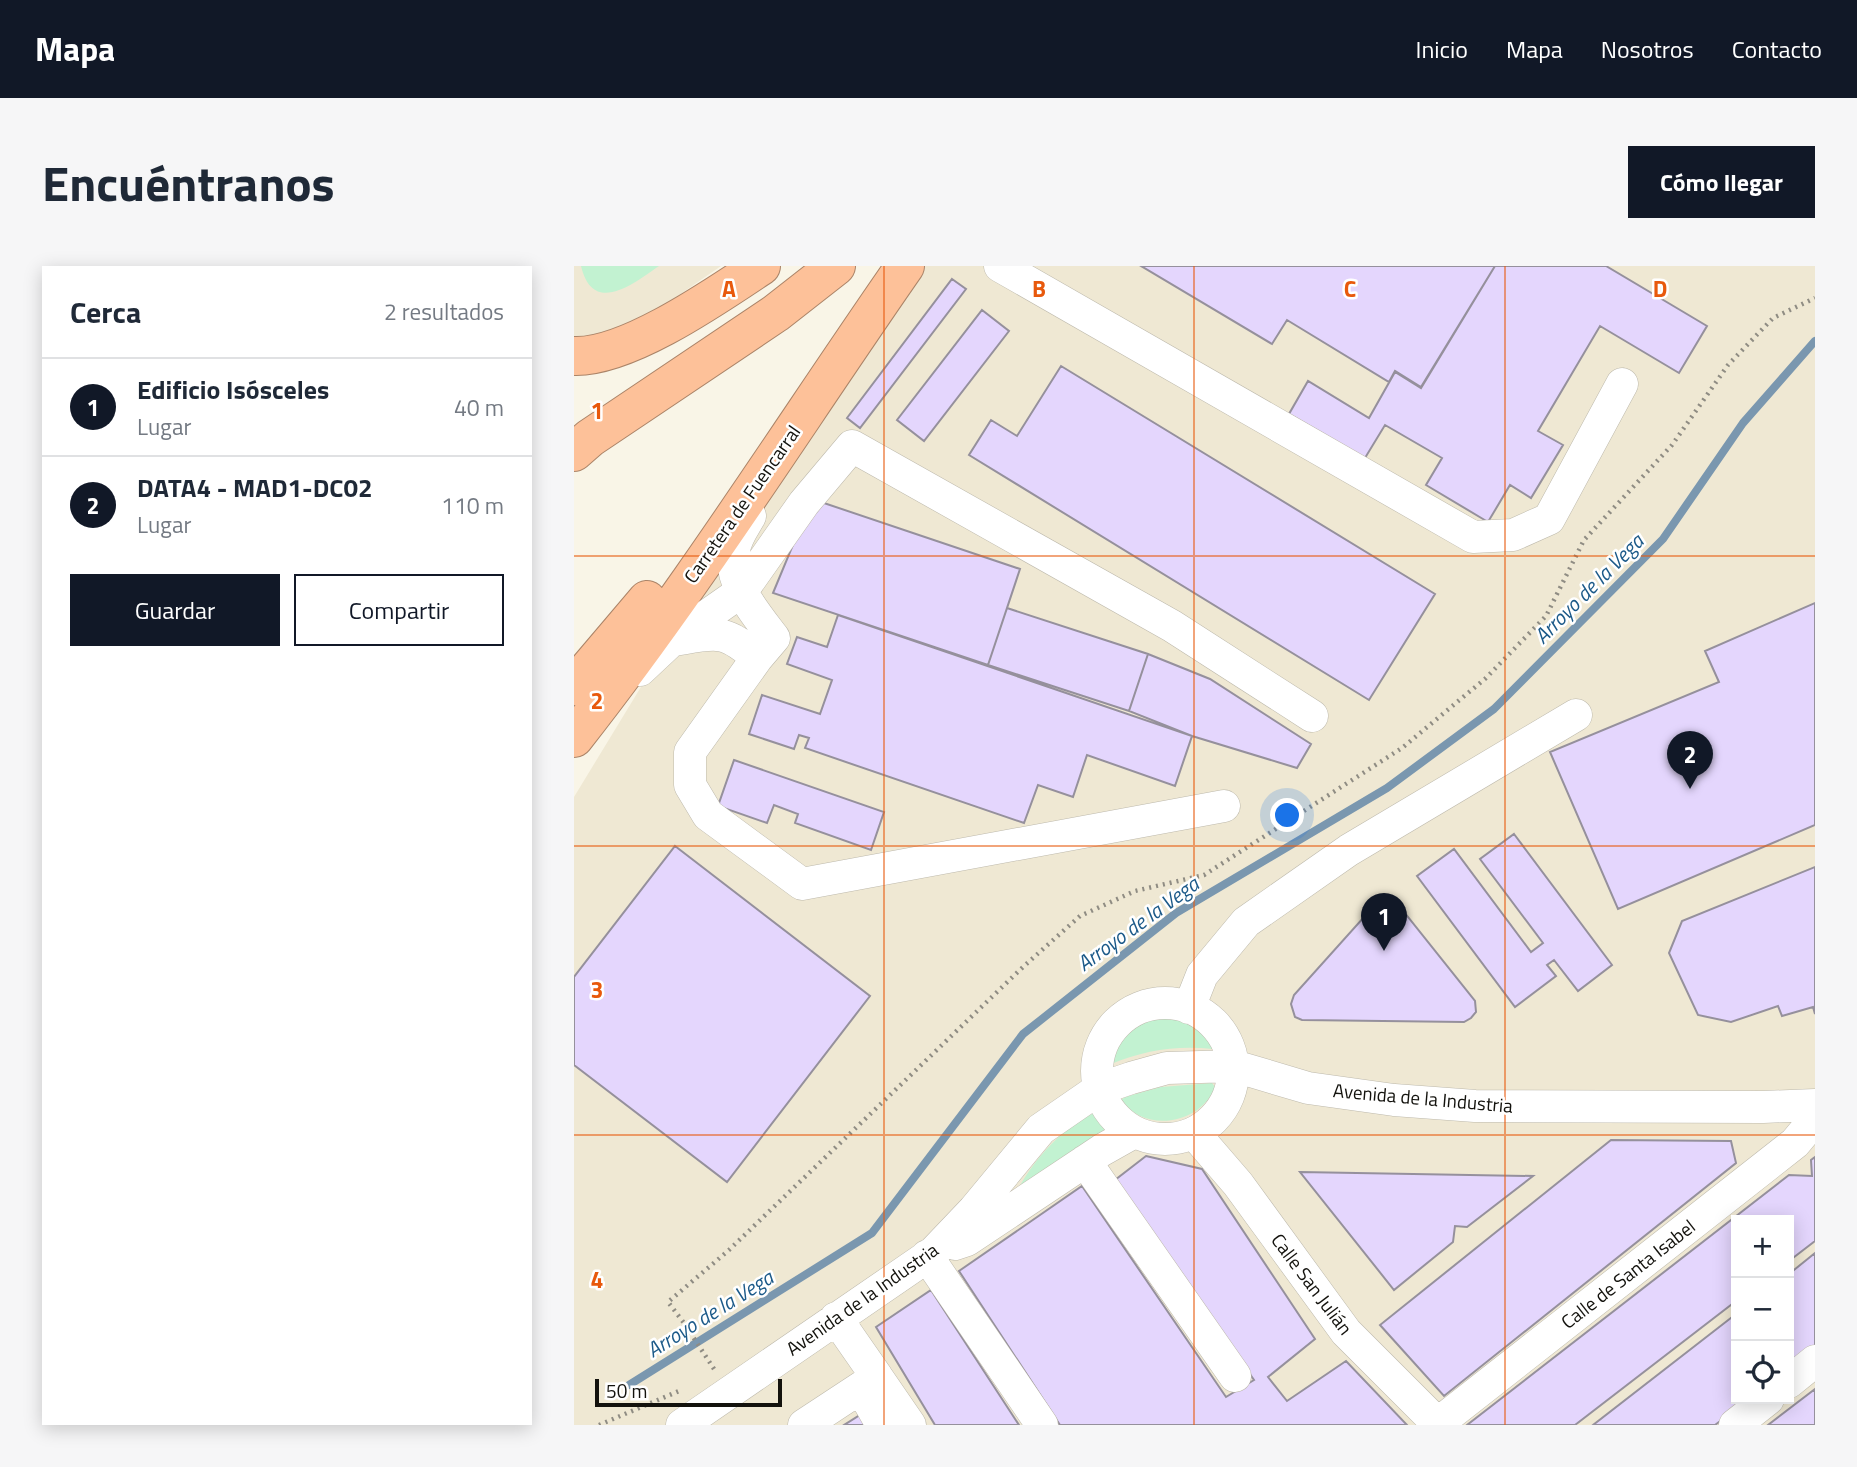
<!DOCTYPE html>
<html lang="es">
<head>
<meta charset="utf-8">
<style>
  body { margin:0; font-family:"Titillium Web",sans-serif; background:#f6f6f7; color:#1f2937 }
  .controls { position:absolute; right:21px; bottom:21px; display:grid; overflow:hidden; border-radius:0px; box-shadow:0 4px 18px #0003 }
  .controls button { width:63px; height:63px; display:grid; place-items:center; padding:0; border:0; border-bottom:2px solid #e0e1e3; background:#fff; color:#1f2937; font:35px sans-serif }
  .scale { position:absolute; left:21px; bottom:18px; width:187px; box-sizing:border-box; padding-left:7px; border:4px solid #13120d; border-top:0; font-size:19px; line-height:24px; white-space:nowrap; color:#13120d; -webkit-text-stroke:5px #fff; paint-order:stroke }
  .you { position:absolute; left:714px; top:550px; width:24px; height:24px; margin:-18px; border:5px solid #fff; border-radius:50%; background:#1a73e8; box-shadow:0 0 0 10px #1a73e833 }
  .badge { display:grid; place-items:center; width:46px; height:46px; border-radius:50%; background:#111827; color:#fff; font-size:23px; font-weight:700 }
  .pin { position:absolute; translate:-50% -58px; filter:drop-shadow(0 2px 4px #0008) }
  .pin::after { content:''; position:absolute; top:37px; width:24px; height:21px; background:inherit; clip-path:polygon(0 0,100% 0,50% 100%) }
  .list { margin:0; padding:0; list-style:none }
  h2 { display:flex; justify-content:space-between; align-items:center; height:91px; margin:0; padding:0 28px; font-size:30px }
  h2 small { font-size:23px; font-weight:400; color:#747a83 }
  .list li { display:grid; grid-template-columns:46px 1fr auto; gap:21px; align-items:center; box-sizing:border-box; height:98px; padding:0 28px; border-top:2px solid #e0e1e3 }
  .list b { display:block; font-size:26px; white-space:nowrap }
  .list p { margin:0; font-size:23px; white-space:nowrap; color:#747a83 }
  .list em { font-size:23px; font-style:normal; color:#747a83 }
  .actions { display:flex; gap:14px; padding:21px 28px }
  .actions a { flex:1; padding:16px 0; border:2px solid #111827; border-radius:0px; text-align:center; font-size:24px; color:#111827 }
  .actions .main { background:#111827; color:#fff }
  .icon { flex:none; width:38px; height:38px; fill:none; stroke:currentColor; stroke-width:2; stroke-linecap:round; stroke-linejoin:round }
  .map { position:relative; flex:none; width:1241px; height:1159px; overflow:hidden; border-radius:0px }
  header { display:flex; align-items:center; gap:42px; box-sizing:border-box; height:98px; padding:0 35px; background:#111827; color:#fff }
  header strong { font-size:33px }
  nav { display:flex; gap:38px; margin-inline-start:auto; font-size:24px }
  .intro { display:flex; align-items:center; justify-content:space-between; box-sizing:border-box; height:168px; padding:0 42px }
  h1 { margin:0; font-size:49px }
  .button { padding:18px 32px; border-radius:0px; background:#111827; color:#fff; font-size:24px; font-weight:700 }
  main { display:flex; gap:42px; padding:0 42px }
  aside { flex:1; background:#fff; border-radius:0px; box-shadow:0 4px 18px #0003 }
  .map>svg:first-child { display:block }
</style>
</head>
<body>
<header>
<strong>Mapa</strong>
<nav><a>Inicio</a><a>Mapa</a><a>Nosotros</a><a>Contacto</a></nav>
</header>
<div class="intro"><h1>Encuéntranos</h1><a class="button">Cómo llegar</a></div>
<main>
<aside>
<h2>Cerca<small>2 resultados</small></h2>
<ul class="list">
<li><span class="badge">1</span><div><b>Edificio Isósceles</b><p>Lugar</p></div><em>40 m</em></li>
<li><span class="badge">2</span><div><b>DATA4 - MAD1-DC02</b><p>Lugar</p></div><em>110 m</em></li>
</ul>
<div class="actions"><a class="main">Guardar</a><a>Compartir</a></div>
</aside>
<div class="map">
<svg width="1241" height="1159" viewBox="0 0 1241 1159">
  <rect width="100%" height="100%" fill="#f9f5e7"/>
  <path fill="#efe8d3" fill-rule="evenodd" d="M0,0H147L76,49L33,73L0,74Z
    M342,0H1241V1159H0V531L230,153ZM1162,954H1215V1133H1162Z"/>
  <path fill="#c2f2d1" d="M7,0H85C59,18 19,50 7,0Z
    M588,746C609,748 635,760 639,783C604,779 570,784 537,798C533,769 566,753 588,746Z
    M638,817L641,821C627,858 571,868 547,834L551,831L587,821Z
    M526,845L538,863L445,922C459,894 495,854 526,845Z"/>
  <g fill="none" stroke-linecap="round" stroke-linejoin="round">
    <path stroke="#7a97af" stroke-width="8" d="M55,1119L298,967L449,768L602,647L813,522L920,443L1089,273L1169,157L1241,75"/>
  </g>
  <path fill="#e4d6fd" stroke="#95909c" stroke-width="2" d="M567,0H921L847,121L821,105L815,116L713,54L698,78Z
    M921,0H1032L1133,60L1105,107L1026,60L964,165L989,179L957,232L936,219L914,256L852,219L868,192L811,159L791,192L715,148L734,115L795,152L821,106L847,122Z
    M378,13L392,23L286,162L273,152Z
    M408,44L435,65L350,175L323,154Z
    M487,100L861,328L795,434L395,189L417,154L443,170Z
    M238,233L446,303L414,399L199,327Z
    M1241,337V559L1044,643L976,486L1145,416L1131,385Z
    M433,342L574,388L555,445L414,399Z
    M264,349L618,470L601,520L513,489L499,531L464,519L450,557L231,482L235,472L225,469L220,483L175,468L188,429L246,448L258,414L213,398L223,371L253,381Z
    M574,388L636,413L737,478L723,502L618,470L555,445Z
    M160,494L310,546L297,584L221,557L224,548L200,539L193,557L144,540Z
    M940,568L1038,699L1004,725L980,694L973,699L982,710L941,741L843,610L880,583L957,686L969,677L906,593Z
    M101,580L296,730L153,916L0,799V711Z
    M1241,601V748L1239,741L1208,750L1204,740L1157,756L1124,749L1095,687L1108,655Z
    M814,635L820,636L826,641L901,735L902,746L897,752L890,756L728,754L721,751L717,738L720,729L799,641L807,636Z
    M1037,874L1157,875L1162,897L870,1130L806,1059Z
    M572,890L628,903L741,1073L694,1111L713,1135L772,1095L833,1159H486L385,1005L508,920L652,1131L680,1114L541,914Z
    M1241,891V975L1215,995V954H1162V1035L1001,1159H893L1215,909L1238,910L1237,894Z
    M726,906L959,910L893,961L881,960L879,976L820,1024Z
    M1241,987V1082L1215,1102V1008Z
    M357,1024L445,1159H361L302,1061Z
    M1162,1048V1133H1175L1141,1159H1019Z
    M1241,1123V1159H1194Z
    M286,1149L292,1159H270Z"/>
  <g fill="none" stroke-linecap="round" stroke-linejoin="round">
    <defs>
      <path id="minor" d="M426,0L899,271L939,269L975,253L1048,118
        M100,374C142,367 150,362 183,392L200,372C182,348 154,317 160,284C162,271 170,261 176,250
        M183,392L116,486V519L134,549L228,618L650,540
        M66,404L98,374L168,325L230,237L278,180L598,360L738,450
        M523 805a68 68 0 1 1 136 0a68 68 0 1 1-136 0Z
        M615,742L628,709L672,656L775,584L1002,449
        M620,867L664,918L772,1066L865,1159
        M511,895L661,1110
        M381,978L393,974L528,884L560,866
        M353,990L468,1159
        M262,1052L303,1111
        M1215,1116L1241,1095
        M287,1122L308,1159
        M108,1159L360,986L400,944L467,863L525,823L557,812L593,802L660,800L734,822L820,834L901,840L1189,841L1241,839
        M230,1159L303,1111L336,1159
        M862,1159L1221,877L1241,853
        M1161,1159L1194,1133"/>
      <path id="highway" d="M0,90C53,92 142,30 187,0
        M0,186L16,172L202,47L262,0
        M0,420L73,334
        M0,472C119,321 221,158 331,0"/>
    </defs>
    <use href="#minor" stroke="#bdb9ac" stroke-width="33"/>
    <use href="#highway" stroke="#ab8468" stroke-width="40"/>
    <path stroke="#8f8c83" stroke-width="4.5" stroke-dasharray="2 5" stroke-linecap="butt" d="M140,1103L110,1057L94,1036L155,984L449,701L506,650L561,625L630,609L828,482L912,412L972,350L1010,274L1098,179L1154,99L1199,52L1241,32
      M25,1159L105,1125"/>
    <use href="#minor" stroke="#fff" stroke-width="32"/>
    <use href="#highway" stroke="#fdc199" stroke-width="38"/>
  </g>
  <path fill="none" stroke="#e8590c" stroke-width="2" stroke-opacity="0.55" d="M310,0V1159M620,0V1159M931,0V1159M0,290H1241M0,580H1241M0,869H1241"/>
  <g text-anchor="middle" stroke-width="5" stroke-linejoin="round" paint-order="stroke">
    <g font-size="19" fill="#13120d" stroke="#fff">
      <text transform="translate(168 238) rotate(-55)" y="7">Carretera de Fuencarral</text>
      <text transform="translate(849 832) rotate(5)" y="7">Avenida de la Industria</text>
      <text transform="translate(1054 1008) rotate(-38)" y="7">Calle de Santa Isabel</text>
      <text transform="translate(738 1018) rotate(53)" y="7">Calle San Julián</text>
      <text transform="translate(288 1033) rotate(-35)" y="7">Avenida de la Industria</text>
    </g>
    <g font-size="21" font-style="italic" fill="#1c5a89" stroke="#fff">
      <text transform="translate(1015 323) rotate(-45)" y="7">Arroyo de la Vega</text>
      <text transform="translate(564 658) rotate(-36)" y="7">Arroyo de la Vega</text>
      <text transform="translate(136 1048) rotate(-32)" y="7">Arroyo de la Vega</text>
    </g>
  </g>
  <g font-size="23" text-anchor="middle" font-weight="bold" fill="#e8590c" stroke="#fff" stroke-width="5" stroke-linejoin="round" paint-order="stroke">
    <text x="155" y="31">A</text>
    <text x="465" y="31">B</text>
    <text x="776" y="31">C</text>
    <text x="1086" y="31">D</text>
    <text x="23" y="153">1</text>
    <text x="23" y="443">2</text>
    <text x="23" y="732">3</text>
    <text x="23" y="1022">4</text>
  </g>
</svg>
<div class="controls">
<button>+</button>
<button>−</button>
<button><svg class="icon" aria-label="locate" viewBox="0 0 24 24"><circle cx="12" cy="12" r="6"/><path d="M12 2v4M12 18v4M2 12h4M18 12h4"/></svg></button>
</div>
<div class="scale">50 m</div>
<div class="you"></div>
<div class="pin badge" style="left:810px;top:685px">1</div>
<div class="pin badge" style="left:1116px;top:523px">2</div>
</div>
</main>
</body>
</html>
